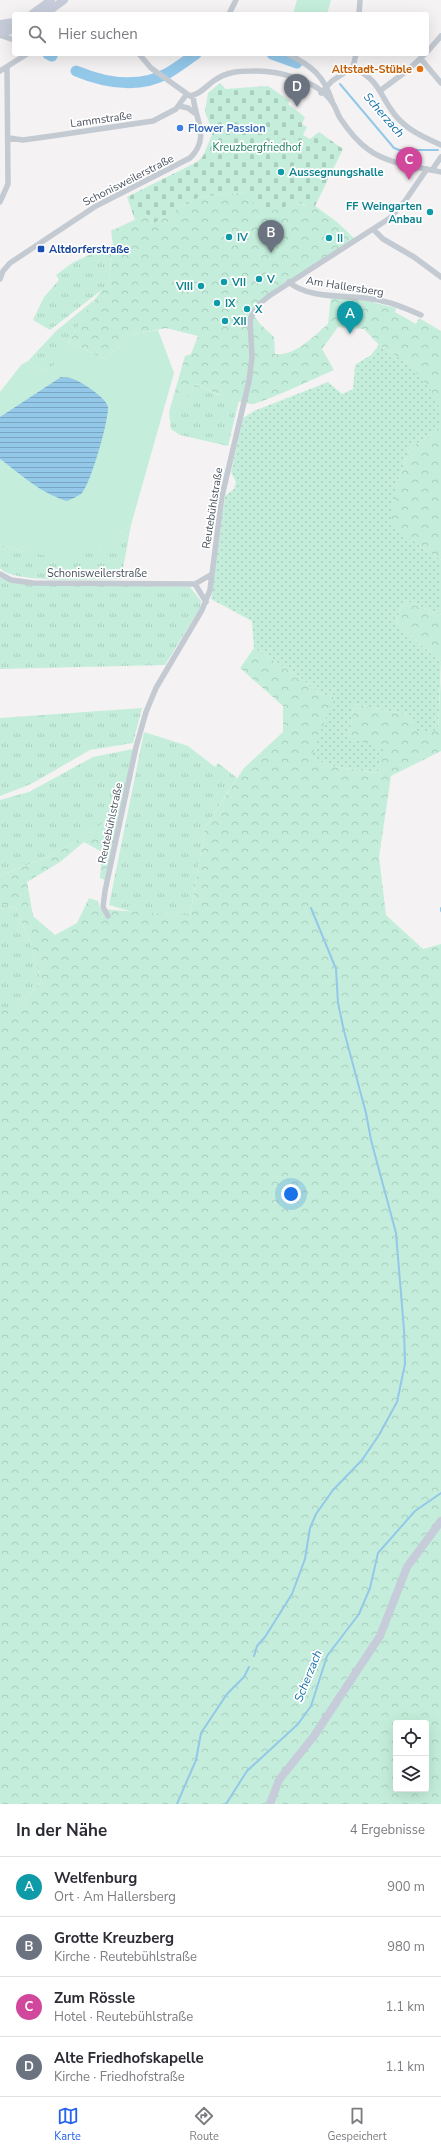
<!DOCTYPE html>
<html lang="de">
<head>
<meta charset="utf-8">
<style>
  body { margin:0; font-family:"Nunito Sans",sans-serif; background:#f7f7f7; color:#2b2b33 }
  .controls { position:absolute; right:12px; bottom:12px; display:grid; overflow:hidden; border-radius:4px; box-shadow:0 4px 16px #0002 }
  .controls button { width:36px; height:36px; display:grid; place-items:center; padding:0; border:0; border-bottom:1px solid #e1e1e2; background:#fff; color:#2b2b33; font:20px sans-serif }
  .you { position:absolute; left:291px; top:1194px; width:14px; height:14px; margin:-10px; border:3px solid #fff; border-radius:50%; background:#1a73e8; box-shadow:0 0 0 6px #1a73e833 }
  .badge { display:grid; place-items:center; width:26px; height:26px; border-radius:50%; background:#2563eb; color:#fff; font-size:13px; font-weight:700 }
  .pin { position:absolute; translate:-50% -33px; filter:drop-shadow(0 1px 2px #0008) }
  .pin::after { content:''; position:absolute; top:21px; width:14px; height:12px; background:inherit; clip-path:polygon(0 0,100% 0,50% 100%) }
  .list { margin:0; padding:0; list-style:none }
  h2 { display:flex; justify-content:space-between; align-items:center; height:52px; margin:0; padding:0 16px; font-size:17px }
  h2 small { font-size:13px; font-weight:400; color:#7c7c81 }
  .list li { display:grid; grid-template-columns:26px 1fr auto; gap:12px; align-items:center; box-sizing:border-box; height:60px; padding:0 16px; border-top:1px solid #e1e1e2 }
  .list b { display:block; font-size:15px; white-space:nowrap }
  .list p { margin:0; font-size:13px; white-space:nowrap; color:#7c7c81 }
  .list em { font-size:13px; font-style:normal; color:#7c7c81 }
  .icon { flex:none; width:22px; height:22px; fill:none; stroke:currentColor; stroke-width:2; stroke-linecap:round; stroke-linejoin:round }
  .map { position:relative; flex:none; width:441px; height:1804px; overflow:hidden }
  .search { position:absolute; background:#fff; box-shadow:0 4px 16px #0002; left:12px; right:12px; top:12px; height:44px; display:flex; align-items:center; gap:10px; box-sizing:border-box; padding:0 14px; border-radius:4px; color:#7c7c81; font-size:15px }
  .sheet { height:292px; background:#fff }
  nav { display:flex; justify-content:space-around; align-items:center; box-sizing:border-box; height:56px; border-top:1px solid #e1e1e2; background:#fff; font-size:11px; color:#7c7c81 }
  nav a { display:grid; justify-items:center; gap:2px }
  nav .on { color:#2563eb }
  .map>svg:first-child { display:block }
</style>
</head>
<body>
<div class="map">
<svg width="441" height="1804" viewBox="0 0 441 1804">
  <defs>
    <pattern id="grass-tufts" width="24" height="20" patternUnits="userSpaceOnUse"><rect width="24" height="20" fill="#c4eedb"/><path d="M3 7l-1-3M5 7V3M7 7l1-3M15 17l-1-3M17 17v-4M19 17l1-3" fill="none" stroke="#aacebe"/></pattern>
    <pattern id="forest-crowns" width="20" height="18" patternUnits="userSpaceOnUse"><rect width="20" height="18" fill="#c4eedb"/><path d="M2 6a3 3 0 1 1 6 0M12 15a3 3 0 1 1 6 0" fill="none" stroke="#aacebe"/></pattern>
    <pattern id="cemetery-stones" width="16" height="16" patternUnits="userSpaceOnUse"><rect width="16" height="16" fill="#c4eedb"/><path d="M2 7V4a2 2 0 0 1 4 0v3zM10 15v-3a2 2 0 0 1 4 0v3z" fill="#aacebe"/></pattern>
    <pattern id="garden-dots" width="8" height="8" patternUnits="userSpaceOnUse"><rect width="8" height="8" fill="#c4eedb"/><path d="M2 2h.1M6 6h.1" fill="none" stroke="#aacebe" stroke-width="1.8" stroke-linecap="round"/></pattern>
    <pattern id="water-rules" width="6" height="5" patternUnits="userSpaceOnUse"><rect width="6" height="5" fill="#93c8e9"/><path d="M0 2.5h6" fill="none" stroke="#7aa5c0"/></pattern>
  </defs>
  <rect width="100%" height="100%" fill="#f4f2f2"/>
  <path fill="url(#grass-tufts)" d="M113,244L109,280L103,289L50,330L33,320L44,297L59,280L56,275L72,263Z
    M94,300L55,365L42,371L28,361L56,331Z
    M195,384L219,395L239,400L228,446L180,435L171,429L169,412L187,396Z
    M131,525L121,579C99,579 11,584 0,568V545L29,553L101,548Z
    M0,578L26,584L190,587L201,601L200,608L165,665L0,669Z
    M142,708L133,743L90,750L31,784L0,796V718Z
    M144,732L188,746L215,767L218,763L237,778L205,827L190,916L133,912L109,905Z
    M133,749L120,813L55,854L0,876V800L29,792L93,757Z
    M0,904L16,908L33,950L41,982L17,1009H0Z"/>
  <path fill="url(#forest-crowns)" fill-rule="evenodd" d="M245,192L294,200L305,206H315L337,222L355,239L289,282L252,313L260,324L274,337L275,354C294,357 314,336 328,324L331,297L367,301L396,308L395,312L416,324L419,318L441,331V560L389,525L398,480L410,448L440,429L410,364L379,345L364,329L338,327L322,349L334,370C322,375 259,405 251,404C231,401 213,392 195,384L187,396L169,412L185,356L191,354L198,336L166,328L135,334L104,359L69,342L86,312L109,280L113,244L111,231L147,214L152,224L199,197Z
    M404,600L441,615V663L396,622Z
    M254,648L301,678L318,693L334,697L331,766L376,773L349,737L354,704L408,715L438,730L441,675V751L391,776L379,857L386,915L423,949L441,944V1804H0V1009H17L41,982L33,950L16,908L0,904V876L55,854L120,813L105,880L100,878L102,852L84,842L60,862L27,882L33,916L55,935L77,923L89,898L98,901L100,909L190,916L205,827L244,768L283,732V706L240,668ZM396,1723H426V1789H396Z"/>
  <path fill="url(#cemetery-stones)" d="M220,83L226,89L268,86L290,101L288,104L305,117L302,124L307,127L303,135L310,139L319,132L343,149L315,206H306L294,200L279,211L257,209L245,192L199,197L152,224L147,214L135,220L127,197L197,162L203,156L213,132L205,112L208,93Z"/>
  <path fill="#c4eedb" d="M297,0H331L327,14H293Z
    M158,330L174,373L131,525L101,548L68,558L29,553L0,545V392L21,365L28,361L42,371L54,365L69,342L104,359L135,334Z"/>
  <path fill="url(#garden-dots)" d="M379,345L410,364L438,400L440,429L410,448L398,480L390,525L441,560V615L404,600L396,622L441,663L438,730L419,733L408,715L354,704L349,737L384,749L377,773L331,766L311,757L334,697L318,693L301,678L254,648L252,621L211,599L225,496L234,489L236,482L231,472L243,418L254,411L328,382L342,394L353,389L355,365L371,355Z"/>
  <path fill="url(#water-rules)" d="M61,377C64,378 67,377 70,378C78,379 107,398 108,407C109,420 90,487 81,494C77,497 71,499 67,501C40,493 22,475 0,459V417Z"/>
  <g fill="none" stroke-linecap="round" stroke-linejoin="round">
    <path stroke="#93c8e9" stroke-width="2" d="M340,84L394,148L399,150H438
      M441,908V911
      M254,1656L257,1646L265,1637L292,1594L305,1559L310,1528L316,1514L333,1490L362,1460L379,1435L397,1402L405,1364L404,1330L396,1233L371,1140L366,1113L344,1031L338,1003L336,969L311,908
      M177,1804L196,1760L201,1733L227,1694L244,1677L249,1667
      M226,1804L247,1771L298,1724L311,1706L327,1656L359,1614L370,1588L378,1553L415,1511L441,1493"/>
    <path stroke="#93c8e9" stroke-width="11" d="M48,54L52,56
      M272,54L297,63
      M76,71C105,83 139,89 168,73C178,67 187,60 196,54"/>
    <path stroke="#c3cad2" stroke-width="5.5" d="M229,14L236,0
      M359,14L360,0
      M0,35L14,40
      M427,52L441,36
      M139,54L151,68L190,96C200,95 207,85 215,80C226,72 239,71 253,71C277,70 317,80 332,102C336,107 337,113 340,118C348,130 357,142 369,150C388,164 418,167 441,172
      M288,54C312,66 324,76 332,101
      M421,59L441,83
      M353,67L356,54
      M0,71L27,54
      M381,90L408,70L425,54
      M321,93L332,81L353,67C381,82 378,93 395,115C407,130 423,137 441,145
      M179,106L188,108L196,114
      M9,138L23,140L52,136L153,121L176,109L186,95
      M432,170L441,157
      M0,202L8,184L7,67
      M374,230L383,239L414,257L441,277
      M0,279L3,271L10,263L96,206L190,158C211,137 195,120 193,96
      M289,282C307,299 348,295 371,299C389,301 405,308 421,315
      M0,574L11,580L33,583L195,584L212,574
      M195,584L206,602
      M108,916L103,907L105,891L136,747L146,712L156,688L202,610L210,590L222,496L249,381L252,357L250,319L257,306L269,296L390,218L405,201L427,169"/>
    <path stroke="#c6ccd9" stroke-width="8" d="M32,14L51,0
      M45,14L64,0
      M0,24L14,22
      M0,32L14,30
      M270,1804L279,1780L314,1736L380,1636L407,1567L441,1521"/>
  </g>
  <circle fill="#e8710a" stroke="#fff" stroke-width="1.5" cx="420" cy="69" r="4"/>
  <circle fill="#3f7fe0" stroke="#fff" stroke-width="1.5" cx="180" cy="128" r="4"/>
  <g fill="#0f9aa8" stroke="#fff" stroke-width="1.5">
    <circle cx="281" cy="172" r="4"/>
    <circle cx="430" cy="212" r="4"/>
    <circle cx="229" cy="237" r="4"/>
    <circle cx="329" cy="238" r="4"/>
    <circle cx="259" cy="279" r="4"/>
    <circle cx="224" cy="282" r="4"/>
    <circle cx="201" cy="286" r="4"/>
    <circle cx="217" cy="303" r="4"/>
    <circle cx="247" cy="309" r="4"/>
    <circle cx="225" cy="321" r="4"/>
  </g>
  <rect fill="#1a4fb4" stroke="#fff" stroke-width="1.5" x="37" y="245" width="8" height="8" rx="2"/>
  <g text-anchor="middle" stroke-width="3.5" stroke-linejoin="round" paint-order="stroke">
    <g font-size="11" font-weight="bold" fill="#c56008" stroke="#fff" text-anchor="end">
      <text x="412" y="73">Altstadt-Stüble</text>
    </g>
    <g font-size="11" fill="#4a525f" stroke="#fff">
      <text transform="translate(101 119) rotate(-8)" y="4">Lammstraße</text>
      <text transform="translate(128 180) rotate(-27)" y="4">Schonisweilerstraße</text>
      <text transform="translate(345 286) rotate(9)" y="4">Am Hallersberg</text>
      <text transform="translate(212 508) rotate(-81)" y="4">Reutebühlstraße</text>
      <text x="97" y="577">Schonisweilerstraße</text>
      <text transform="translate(110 823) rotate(-78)" y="4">Reutebühlstraße</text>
    </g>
    <g font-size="11" font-weight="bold" fill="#366cbe" stroke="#fff" text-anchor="start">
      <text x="188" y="132">Flower Passion</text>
    </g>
    <g font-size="11" fill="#1c7f5e" stroke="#fff">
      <text x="257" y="151">Kreuzbergfriedhof</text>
    </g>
    <g font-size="11" font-weight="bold" fill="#0d838f" stroke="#fff" text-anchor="start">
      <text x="289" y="176">Aussegnungshalle</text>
      <text x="422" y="210" text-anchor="end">FF Weingarten<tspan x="422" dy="13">Anbau</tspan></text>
      <text x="237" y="241">IV</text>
      <text x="337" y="242">II</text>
      <text x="267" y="283">V</text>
      <text x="232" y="286">VII</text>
      <text x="193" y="290" text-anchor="end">VIII</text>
      <text x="225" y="307">IX</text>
      <text x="255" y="313">X</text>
      <text x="233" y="325">XII</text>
    </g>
    <g font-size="11" font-weight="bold" fill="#164399" stroke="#fff" text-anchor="start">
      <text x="49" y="253">Altdorferstraße</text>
    </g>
    <g font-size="12" font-style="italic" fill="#1370a9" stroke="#fff">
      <text transform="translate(384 115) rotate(49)" y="4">Scherzach</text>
      <text transform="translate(308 1676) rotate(-68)" y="4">Scherzach</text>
    </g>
  </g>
</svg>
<div class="controls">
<button><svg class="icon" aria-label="locate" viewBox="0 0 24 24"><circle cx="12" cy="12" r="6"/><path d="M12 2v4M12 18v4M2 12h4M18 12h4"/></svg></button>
<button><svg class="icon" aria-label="layers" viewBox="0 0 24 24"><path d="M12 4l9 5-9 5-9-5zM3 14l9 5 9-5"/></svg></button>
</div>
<div class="you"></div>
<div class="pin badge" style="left:350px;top:334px;background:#0f9aa8">A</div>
<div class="pin badge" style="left:271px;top:253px;background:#6b7280">B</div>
<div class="pin badge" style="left:409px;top:180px;background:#d1479c">C</div>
<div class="pin badge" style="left:297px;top:107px;background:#6b7280">D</div>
<div class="search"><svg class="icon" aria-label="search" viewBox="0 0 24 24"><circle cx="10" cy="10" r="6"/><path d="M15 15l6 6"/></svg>Hier suchen</div>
</div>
<section class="sheet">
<h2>In der Nähe<small>4 Ergebnisse</small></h2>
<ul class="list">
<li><span class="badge" style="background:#0f9aa8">A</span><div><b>Welfenburg</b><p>Ort · Am Hallersberg</p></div><em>900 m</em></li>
<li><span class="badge" style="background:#6b7280">B</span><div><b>Grotte Kreuzberg</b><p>Kirche · Reutebühlstraße</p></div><em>980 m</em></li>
<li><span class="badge" style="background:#d1479c">C</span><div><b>Zum Rössle</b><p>Hotel · Reutebühlstraße</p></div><em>1.1 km</em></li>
<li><span class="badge" style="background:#6b7280">D</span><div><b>Alte Friedhofskapelle</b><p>Kirche · Friedhofstraße</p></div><em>1.1 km</em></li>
</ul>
</section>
<nav>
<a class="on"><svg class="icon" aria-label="map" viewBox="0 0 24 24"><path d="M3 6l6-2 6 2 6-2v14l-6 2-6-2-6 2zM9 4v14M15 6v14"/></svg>Karte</a>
<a><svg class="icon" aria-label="directions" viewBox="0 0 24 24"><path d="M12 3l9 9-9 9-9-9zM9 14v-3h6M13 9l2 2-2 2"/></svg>Route</a>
<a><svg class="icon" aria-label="saved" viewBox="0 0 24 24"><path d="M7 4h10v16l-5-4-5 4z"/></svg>Gespeichert</a>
</nav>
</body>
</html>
